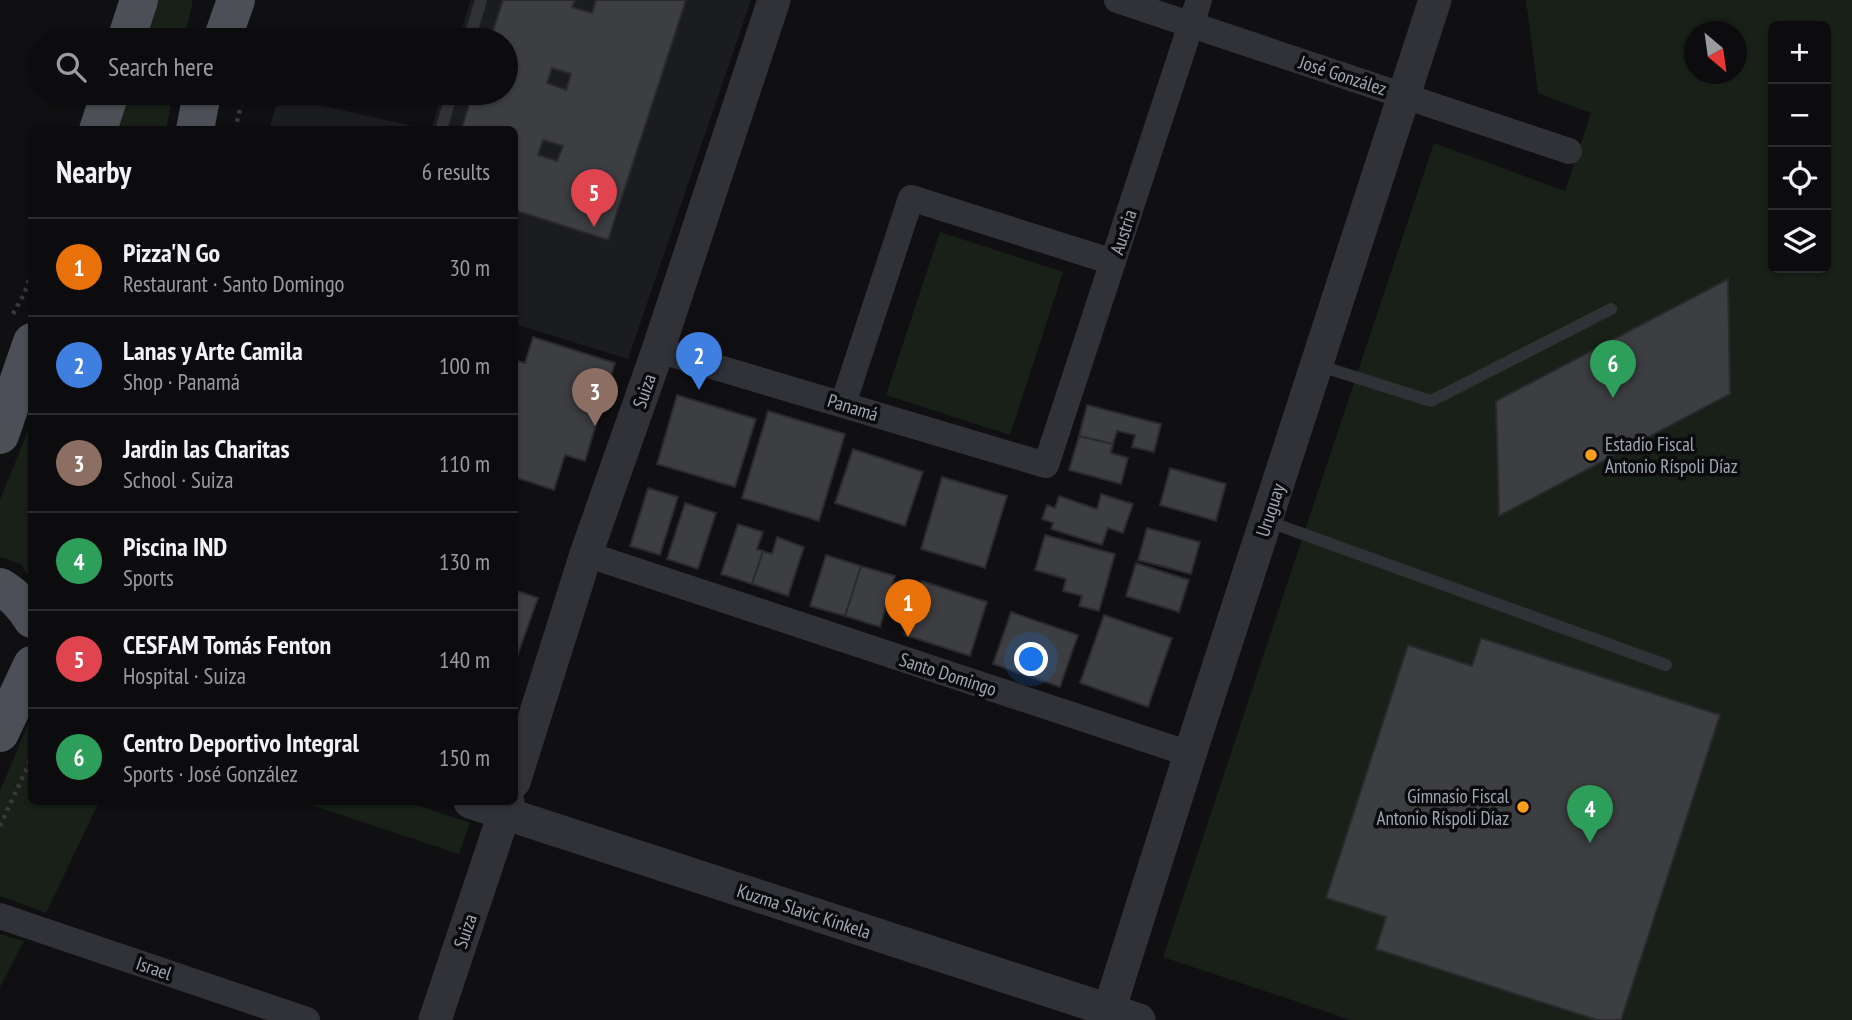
<!DOCTYPE html>
<html lang="en">
<head>
<meta charset="utf-8">
<style>
  body { margin:0; font-family:"PT Sans Narrow",sans-serif; background:#1a1a1c; color:#f1f3f6 }
  .controls { position:absolute; right:21px; top:21px; display:grid; overflow:hidden; border-radius:10px; box-shadow:0 2px 5px #0004 }
  .controls button { width:63px; height:63px; display:grid; place-items:center; padding:0; border:0; border-bottom:2px solid #2c2c2e; background:#0c0c0e; color:#f1f3f6; font:35px sans-serif }
  .compass { position:absolute; left:1684px; top:21px; width:63px; height:63px; border-radius:50%; background:#0c0c0e; box-shadow:0 2px 5px #0004; rotate:151deg }
  .you { position:absolute; left:1032px; top:660px; width:24px; height:24px; margin:-18px; border:5px solid #fff; border-radius:50%; background:#1a73e8; box-shadow:0 0 0 10px #1a73e833 }
  .badge { display:grid; place-items:center; width:46px; height:46px; border-radius:50%; background:#db2777; color:#fff; font-size:23px; font-weight:700 }
  .pin { position:absolute; translate:-50% -58px; filter:drop-shadow(0 2px 4px #0008) }
  .pin::after { content:''; position:absolute; top:37px; width:24px; height:21px; background:inherit; clip-path:polygon(0 0,100% 0,50% 100%) }
  .list { margin:0; padding:0; list-style:none }
  h2 { display:flex; justify-content:space-between; align-items:center; height:91px; margin:0; padding:0 28px; font-size:30px }
  h2 small { font-size:23px; font-weight:400; color:#9a9b9e }
  .list li { display:grid; grid-template-columns:46px 1fr auto; gap:21px; align-items:center; box-sizing:border-box; height:98px; padding:0 28px; border-top:2px solid #2c2c2e }
  .list b { display:block; font-size:26px; white-space:nowrap }
  .list p { margin:0; font-size:23px; white-space:nowrap; color:#9a9b9e }
  .list em { font-size:23px; font-style:normal; color:#9a9b9e }
  .icon { flex:none; width:38px; height:38px; fill:none; stroke:currentColor; stroke-width:2; stroke-linecap:round; stroke-linejoin:round }
  .map { position:relative; flex:none; width:1852px; height:1020px; overflow:hidden }
  .search { position:absolute; background:#0c0c0e; box-shadow:0 2px 5px #0004; left:28px; top:28px; width:490px; height:77px; display:flex; align-items:center; gap:18px; box-sizing:border-box; padding:0 24px; border-radius:38px; color:#9a9b9e; font-size:26px }
  .panel { position:absolute; background:#0c0c0e; box-shadow:0 2px 5px #0004; left:28px; top:126px; width:490px; height:679px; border-radius:10px }
  .map>svg:first-child { display:block }
</style>
</head>
<body>
<div class="map">
<svg width="1852" height="1020" viewBox="0 0 1852 1020">
  <rect width="100%" height="100%" fill="#101012"/>
  <path fill="#1b1c1f" d="M471,0H751L628,359L515,324L514,130H431L442,93H506V40H458Z
    M279,96L426,129H269Z"/>
  <path fill="#182018" fill-rule="evenodd" d="M151,0H193L184,40H139Z
    M1526,0H1852V1020H1351L1163,957L1434,143L1565,191L1591,113L1538,93ZM1773,26H1826V268H1773ZM1694,32H1736V74H1694Z
    M122,93H173L166,129L111,130Z
    M940,232L1063,272L1010,435L886,395Z
    M31,416L32,580H31L21,564L0,557V500L29,428Z
    M31,717L32,802H99L46,913L0,896V791Z
    M302,802H408L470,823L459,854Z
    M0,934L24,941L0,987Z"/>
  <path fill="#3c3e42" stroke="#2a2a2e" stroke-width="2" fill-rule="evenodd" d="M503,0H575L572,7L592,13L596,0H686L608,240L514,210V130H461L473,93H506V40H490ZM552,68L571,74L566,90L547,83ZM543,140L563,146L557,161L538,155Z
    M1728,279L1730,394L1499,516L1496,401Z
    M533,337L615,363L585,461L565,455L554,490L514,477V360L525,363Z
    M677,395L756,419L735,487L657,464Z
    M1087,405L1161,424L1154,452L1132,447L1135,435L1117,431L1113,444L1079,436Z
    M768,411L845,434L819,521L742,498Z
    M1079,436L1113,444L1111,453L1128,458L1121,484L1069,470Z
    M853,449L923,472L905,526L835,503Z
    M1170,468L1226,484L1216,521L1160,505Z
    M942,477L1007,496L985,568L921,549Z
    M648,488L678,497L660,555L630,546Z
    M1101,494L1133,504L1123,533L1108,528L1102,545L1051,529L1053,523L1042,519L1047,505L1055,508L1059,496L1097,509Z
    M685,503L716,513L698,569L667,559Z
    M738,524L763,532L757,549L763,551L752,584L721,574Z
    M1147,528L1200,542L1191,574L1138,560Z
    M1045,535L1115,554L1099,611L1079,606L1082,596L1063,591L1066,579L1035,570Z
    M777,537L804,547L788,596L752,584L763,551L772,554Z
    M826,555L861,566L845,616L810,606Z
    M1136,563L1189,580L1179,612L1126,596Z
    M861,566L895,576L880,627L845,616Z
    M922,581L987,602L970,656L905,635Z
    M514,590L538,598L514,665Z
    M1011,612L1078,635L1060,687L993,664Z
    M1104,615L1172,638L1148,707L1080,683Z
    M1481,638L1720,715L1621,1020H1597L1376,949L1386,917L1326,898L1408,645L1472,666Z"/>
  <g fill="none" stroke-linecap="round" stroke-linejoin="round">
    <path stroke="#37393e" stroke-width="4.5" stroke-dasharray="3.5 5" stroke-linecap="butt" d="M235,130L244,93
      M13,314L25,292L32,270
      M0,826L32,757"/>
    <path stroke="#313237" stroke-width="12" d="M469,40L481,0
      M441,130L452,93
      M1317,365L1431,401L1611,309
      M1267,521L1666,665"/>
    <path stroke="#313237" stroke-width="26" d="M1117,0L1569,151
      M658,350L1046,465L1199,0
      M843,404L911,198L1113,262
      M586,554L1190,754
      M0,916L307,1020"/>
    <path stroke="#313237" stroke-width="33" d="M514,782L586,554L658,350L774,0
      M470,802L1139,1020
      M435,1020L508,802
      M1106,1020L1190,754L1435,0"/>
    <path stroke="#4c4f56" stroke-width="38" d="M126,40L139,0
      M222,40L236,0
      M98,130L110,93
      M195,130L202,93
      M0,435L32,342
      M0,587C14,595 23,604 32,619
      M0,733L32,665"/>
  </g>
  <g fill="#ff9e1b" stroke="#0b0b0d" stroke-width="2.5">
    <circle cx="1591" cy="455" r="7"/>
    <circle cx="1523" cy="807" r="7"/>
  </g>
  <g text-anchor="middle" stroke-width="7" stroke-linejoin="round" paint-order="stroke">
    <g font-size="19" fill="#9fa8b4" stroke="#0b0b0d">
      <text transform="translate(1343 75) rotate(18)" y="7">José González</text>
      <text transform="translate(1123 232) rotate(-72)" y="7">Austria</text>
      <text transform="translate(644 391) rotate(-71)" y="7">Suiza</text>
      <text transform="translate(853 407) rotate(17)" y="7">Panamá</text>
      <text transform="translate(1270 510) rotate(-72)" y="7">Uruguay</text>
      <text transform="translate(948 674) rotate(18)" y="7">Santo Domingo</text>
      <text transform="translate(804 911) rotate(18)" y="7">Kuzma Slavic Kinkela</text>
      <text transform="translate(465 931) rotate(-71)" y="7">Suiza</text>
      <text transform="translate(154 968) rotate(19)" y="7">Israel</text>
    </g>
    <g font-size="19" fill="#9fa8b4" stroke="#0b0b0d" text-anchor="start">
      <text x="1605" y="451">Estadio Fiscal<tspan x="1605" dy="22">Antonio Ríspoli Díaz</tspan></text>
      <text x="1509" y="803" text-anchor="end">Gimnasio Fiscal<tspan x="1509" dy="22">Antonio Ríspoli Díaz</tspan></text>
    </g>
  </g>
</svg>
<div class="controls">
<button>+</button>
<button>−</button>
<button><svg class="icon" aria-label="locate" viewBox="0 0 24 24"><circle cx="12" cy="12" r="6"/><path d="M12 2v4M12 18v4M2 12h4M18 12h4"/></svg></button>
<button><svg class="icon" aria-label="layers" viewBox="0 0 24 24"><path d="M12 4l9 5-9 5-9-5zM3 14l9 5 9-5"/></svg></button>
</div>
<svg class="compass" viewBox="-18 -18 36 36"><path d="M0-13l5 13h-10z" fill="#e53935"/><path d="M0 13l5-13h-10z" fill="#9a9b9e"/></svg>
<div class="you"></div>
<div class="pin badge" style="left:908px;top:637px;background:#e8710a">1</div>
<div class="pin badge" style="left:699px;top:390px;background:#3f7fe0">2</div>
<div class="pin badge" style="left:595px;top:426px;background:#8d6e63">3</div>
<div class="pin badge" style="left:1590px;top:843px;background:#2e9e5b">4</div>
<div class="pin badge" style="left:594px;top:227px;background:#e0444e">5</div>
<div class="pin badge" style="left:1613px;top:398px;background:#2e9e5b">6</div>
<div class="search"><svg class="icon" aria-label="search" viewBox="0 0 24 24"><circle cx="10" cy="10" r="6"/><path d="M15 15l6 6"/></svg>Search here</div>
<section class="panel">
<h2>Nearby<small>6 results</small></h2>
<ul class="list">
<li><span class="badge" style="background:#e8710a">1</span><div><b>Pizza'N Go</b><p>Restaurant · Santo Domingo</p></div><em>30 m</em></li>
<li><span class="badge" style="background:#3f7fe0">2</span><div><b>Lanas y Arte Camila</b><p>Shop · Panamá</p></div><em>100 m</em></li>
<li><span class="badge" style="background:#8d6e63">3</span><div><b>Jardin las Charitas</b><p>School · Suiza</p></div><em>110 m</em></li>
<li><span class="badge" style="background:#2e9e5b">4</span><div><b>Piscina IND</b><p>Sports</p></div><em>130 m</em></li>
<li><span class="badge" style="background:#e0444e">5</span><div><b>CESFAM Tomás Fenton</b><p>Hospital · Suiza</p></div><em>140 m</em></li>
<li><span class="badge" style="background:#2e9e5b">6</span><div><b>Centro Deportivo Integral</b><p>Sports · José González</p></div><em>150 m</em></li>
</ul>
</section>
</div>
</body>
</html>
